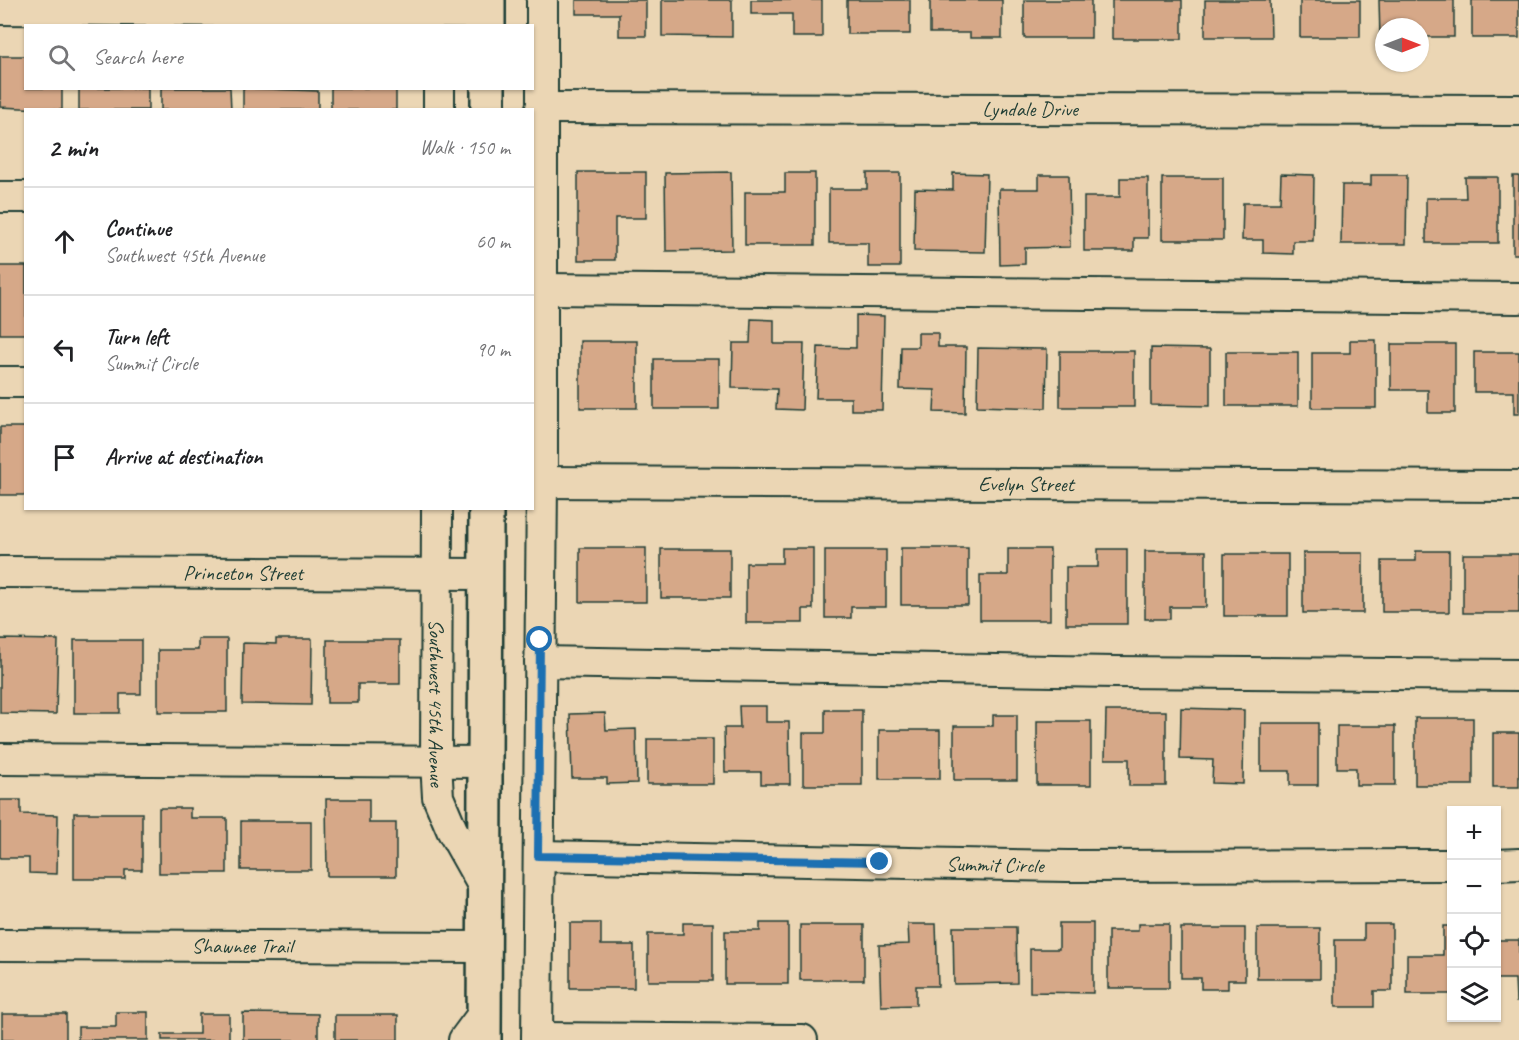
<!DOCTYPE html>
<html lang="en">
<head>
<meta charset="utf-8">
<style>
  body { margin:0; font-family:Caveat,sans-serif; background:#f6f6f6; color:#202124 }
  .controls { position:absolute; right:18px; bottom:18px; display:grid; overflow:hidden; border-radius:0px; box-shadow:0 2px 4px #0004 }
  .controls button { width:54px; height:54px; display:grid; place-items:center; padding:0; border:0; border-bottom:2px solid #e0e0e0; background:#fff; color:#202124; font:30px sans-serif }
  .compass { position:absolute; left:1375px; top:18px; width:54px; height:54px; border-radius:50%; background:#fff; box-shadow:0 2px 4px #0004; rotate:90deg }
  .stop { position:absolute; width:18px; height:18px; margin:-14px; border:4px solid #1f6fb2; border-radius:50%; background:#fff }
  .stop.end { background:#1f6fb2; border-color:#fff; box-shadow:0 2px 6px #0008 }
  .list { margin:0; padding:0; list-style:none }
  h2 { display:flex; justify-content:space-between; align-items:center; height:78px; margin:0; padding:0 24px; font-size:26px }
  h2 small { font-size:20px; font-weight:400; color:#757577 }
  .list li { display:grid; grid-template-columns:39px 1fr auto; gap:18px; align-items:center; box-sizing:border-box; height:108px; padding:0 24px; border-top:2px solid #e0e0e0 }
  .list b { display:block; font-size:22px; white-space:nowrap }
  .list p { margin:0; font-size:20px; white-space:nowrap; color:#757577 }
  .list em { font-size:20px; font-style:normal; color:#757577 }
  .icon { flex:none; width:33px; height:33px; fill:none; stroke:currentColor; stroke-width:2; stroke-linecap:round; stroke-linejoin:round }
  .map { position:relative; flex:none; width:1519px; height:1040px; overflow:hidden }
  .search { position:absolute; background:#fff; box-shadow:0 2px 4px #0004; left:24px; top:24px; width:510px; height:66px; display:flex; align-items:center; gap:15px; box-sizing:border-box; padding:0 21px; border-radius:0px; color:#757577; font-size:22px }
  .panel { position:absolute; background:#fff; box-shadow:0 2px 4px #0004; left:24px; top:108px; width:510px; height:402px; border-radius:0px }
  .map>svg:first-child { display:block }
</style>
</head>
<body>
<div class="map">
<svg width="1519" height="1040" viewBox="0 0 1519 1040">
  <rect width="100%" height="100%" fill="#ebd6b4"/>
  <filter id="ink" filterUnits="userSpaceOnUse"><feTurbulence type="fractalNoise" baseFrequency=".0167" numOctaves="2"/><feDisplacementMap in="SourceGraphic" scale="12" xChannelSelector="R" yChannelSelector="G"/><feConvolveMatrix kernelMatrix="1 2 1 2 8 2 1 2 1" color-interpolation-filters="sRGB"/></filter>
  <g filter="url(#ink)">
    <path fill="#d6a888" stroke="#1f3d34" stroke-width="1.5" d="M576,0H646V36H619V14H576Z
      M662,0H732V37L662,36Z
      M751,0H822V37H792V14H751Z
      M847,0H910V34H847Z
      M930,0H1002V38H970V33H930Z
      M1024,0H1091V38H1024Z
      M1112,0H1182V39H1112Z
      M1205,0H1270L1271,37H1205Z
      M1300,0H1360V37H1300Z
      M1379,0H1454V37H1420V27H1384V38H1380Z
      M1472,0H1519V38H1472Z
      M0,56H26V88H62V110L0,107Z
      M79,88H148V110H79Z
      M161,88H230L231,110H161Z
      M243,88L318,91V110H243Z
      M331,88H396V110H331Z
      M578,172H646V218H615V260H578Z
      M731,172L732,250L666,251L665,173Z
      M785,173H815V245H745V192H785Z
      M867,173H900V267H868V243H829V189H867Z
      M953,173L987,174L985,252L914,251L915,189L953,190Z
      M1281,174L1314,175L1313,241H1293V254L1263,253V240H1242L1243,203H1280Z
      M1039,175H1069L1070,247L1025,248V264L1000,265L999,189H1039Z
      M1371,175H1407L1406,244H1341L1342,185H1371Z
      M1513,176H1519V254H1513Z
      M1465,177H1498V243H1426V198H1466Z
      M1120,178H1148V238H1134V251H1084V197H1120Z
      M1162,178H1223V240H1162Z
      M0,266H26V334H0Z
      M856,315L884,316L882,410H851V398H816L818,347L856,348Z
      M751,319L774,320V344H804L802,410L776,409L777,389L732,388L733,343H750Z
      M918,333H938V347H966L965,413L934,412L935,390L900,389L901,347H918Z
      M1350,340H1376V408H1312V353H1350Z
      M580,341H637V408H580Z
      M1391,344H1455V413H1428V390H1391Z
      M978,348L1047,349L1046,408L977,406Z
      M1151,348L1210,349V406L1151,405Z
      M1060,351H1134V407H1060Z
      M1226,352H1298V406H1226Z
      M1474,352H1519V414H1514V392H1474Z
      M654,359H719V409H654Z
      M0,427H26V495H0Z
      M580,548H646V602H580Z
      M782,548H813V609H803V623H746V563H782Z
      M901,548H968V605H901Z
      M661,549H730V598H661Z
      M1008,549H1050V620H980V575H1008Z
      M1098,549H1127V624H1066V567H1098Z
      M825,550H886V607H851V618H825Z
      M1145,551H1206V607H1170V619H1145Z
      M1416,551H1449V612H1382V561H1416Z
      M1303,553H1363V613H1303Z
      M1224,554H1288V616H1224Z
      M1463,554H1519V613H1463Z
      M0,639L58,640L56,714L0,713Z
      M198,639H227V712H158V650H198Z
      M276,639H312L311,705L242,704L243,643L276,644Z
      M74,640H141V694H120V713H74Z
      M327,640H400V684H358V703H327Z
      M739,706H766V722H789L790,784H761V772H725L724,728H740Z
      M1181,708L1244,710L1243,784L1212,783L1213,760L1180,759Z
      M825,710H862V785H803V733H825Z
      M1106,711H1166V786H1129V759H1105Z
      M605,713L606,730L636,729L637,783L607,784V778H572L570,714Z
      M993,715H1017V780H954V726H993Z
      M1415,718H1473V785H1415Z
      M1037,721H1091V785H1037Z
      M1261,723H1318V785H1290V771H1261Z
      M1337,726H1395V785H1356V768H1337Z
      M879,730H940V779H879Z
      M1493,733H1519V787H1493Z
      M647,739H713V784H647Z
      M326,799H369V823H396V876H327Z
      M0,800H21V814L58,815L57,874L29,873V858H0Z
      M159,808H190V818H227V873H159Z
      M74,813H142V870H125V879H74Z
      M241,821H311V870H241Z
      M570,923H601V945H634V988H570Z
      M683,923H713V981H648V934H683Z
      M760,923H788V984H725V931H760Z
      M1059,923H1093V993L1030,992V949H1059Z
      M908,924H936L938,986H916V1005L881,1006L879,945L909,944Z
      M1138,924H1169V988H1108V931H1138Z
      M1364,924H1392V991H1374V1007H1335V940H1364Z
      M800,925H864V980H800Z
      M1443,926H1452V994H1407V955H1443Z
      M953,927H1016L1017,983L954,984Z
      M1181,928H1245V980H1228V989H1201V978H1181Z
      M1257,928H1320V979H1257Z
      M1496,940H1519V1002H1516L1515,979H1496Z
      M116,1012H148V1040H78V1027H116Z
      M243,1013L318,1014V1040H243Z
      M2,1014H66V1040H2Z
      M199,1014H229V1040H162V1034H199Z
      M335,1015H398V1040H335Z"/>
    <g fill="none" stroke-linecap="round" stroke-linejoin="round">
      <defs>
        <g id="minor">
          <path d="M0,9L488,13"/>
          <path d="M439,88V110"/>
          <path id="s1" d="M541,108L1519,110"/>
          <path d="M0,197H26"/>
          <path d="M542,289L1519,298"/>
          <path d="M0,382H26"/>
          <path id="s2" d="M532,482L1519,486"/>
          <path id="s3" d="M437,508L436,762L438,797L452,830L484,887"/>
          <path id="s4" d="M0,572L486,574"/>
          <path d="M540,662L1115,672L1519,675"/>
          <path d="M0,759L485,762"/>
          <path id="s5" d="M539,856L1068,866L1452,865"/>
          <path d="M1496,865L1519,864"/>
          <path id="s6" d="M0,945L484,947"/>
          <path d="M537,1038L802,1040"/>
          <path d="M464,1040L484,1013"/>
          <path d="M537,1040L542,482V0"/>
        </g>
        <path id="major" d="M488,26V0
          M488,110V88
          M484,1040L486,508"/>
      </defs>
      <use href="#minor" stroke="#1f3d34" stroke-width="34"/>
      <use href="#major" stroke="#1f3d34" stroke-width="38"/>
      <use href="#minor" stroke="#ebd6b4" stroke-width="30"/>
      <use href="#major" stroke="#ebd6b4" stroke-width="33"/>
    </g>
  </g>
  <g fill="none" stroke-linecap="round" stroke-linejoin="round" filter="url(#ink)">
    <path stroke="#1f6fb2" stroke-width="8" d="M540,640L538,856L880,862"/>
  </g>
  <g text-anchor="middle" stroke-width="4.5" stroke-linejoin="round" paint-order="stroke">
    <g font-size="21" fill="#1f3d34" stroke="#ebd6b4">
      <text dy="7" stroke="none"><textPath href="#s1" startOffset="489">Lyndale Drive</textPath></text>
      <text dy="7" stroke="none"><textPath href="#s2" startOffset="494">Evelyn Street</textPath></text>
      <text dy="7" stroke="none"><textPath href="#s4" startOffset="243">Princeton Street</textPath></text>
      <text dy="7" stroke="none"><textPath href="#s3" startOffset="195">Southwest 45th Avenue</textPath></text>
      <text dy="7" stroke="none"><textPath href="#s5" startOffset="456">Summit Circle</textPath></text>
      <text dy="7" stroke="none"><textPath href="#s6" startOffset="242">Shawnee Trail</textPath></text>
    </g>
  </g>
</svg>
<div class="controls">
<button>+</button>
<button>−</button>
<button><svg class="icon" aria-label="locate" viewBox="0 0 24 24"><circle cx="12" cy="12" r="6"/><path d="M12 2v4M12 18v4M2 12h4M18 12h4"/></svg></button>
<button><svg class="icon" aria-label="layers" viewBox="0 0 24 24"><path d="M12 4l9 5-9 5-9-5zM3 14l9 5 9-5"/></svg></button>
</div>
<svg class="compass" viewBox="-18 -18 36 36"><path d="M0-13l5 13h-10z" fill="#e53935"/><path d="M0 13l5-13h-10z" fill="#757577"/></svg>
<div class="stop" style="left:540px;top:640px"></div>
<div class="stop end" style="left:880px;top:862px"></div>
<div class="search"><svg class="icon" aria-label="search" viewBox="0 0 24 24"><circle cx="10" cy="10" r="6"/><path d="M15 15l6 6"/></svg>Search here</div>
<section class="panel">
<h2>2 min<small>Walk · 150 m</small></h2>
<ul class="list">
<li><svg class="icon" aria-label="ahead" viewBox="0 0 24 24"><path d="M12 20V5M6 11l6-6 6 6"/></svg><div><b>Continue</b><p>Southwest 45th Avenue</p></div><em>60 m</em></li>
<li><svg class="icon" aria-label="left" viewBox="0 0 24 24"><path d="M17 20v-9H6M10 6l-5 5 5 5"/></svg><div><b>Turn left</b><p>Summit Circle</p></div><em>90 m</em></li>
<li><svg class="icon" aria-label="arrive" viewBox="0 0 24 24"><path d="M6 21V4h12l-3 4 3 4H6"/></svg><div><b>Arrive at destination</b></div></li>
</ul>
</section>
</div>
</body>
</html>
